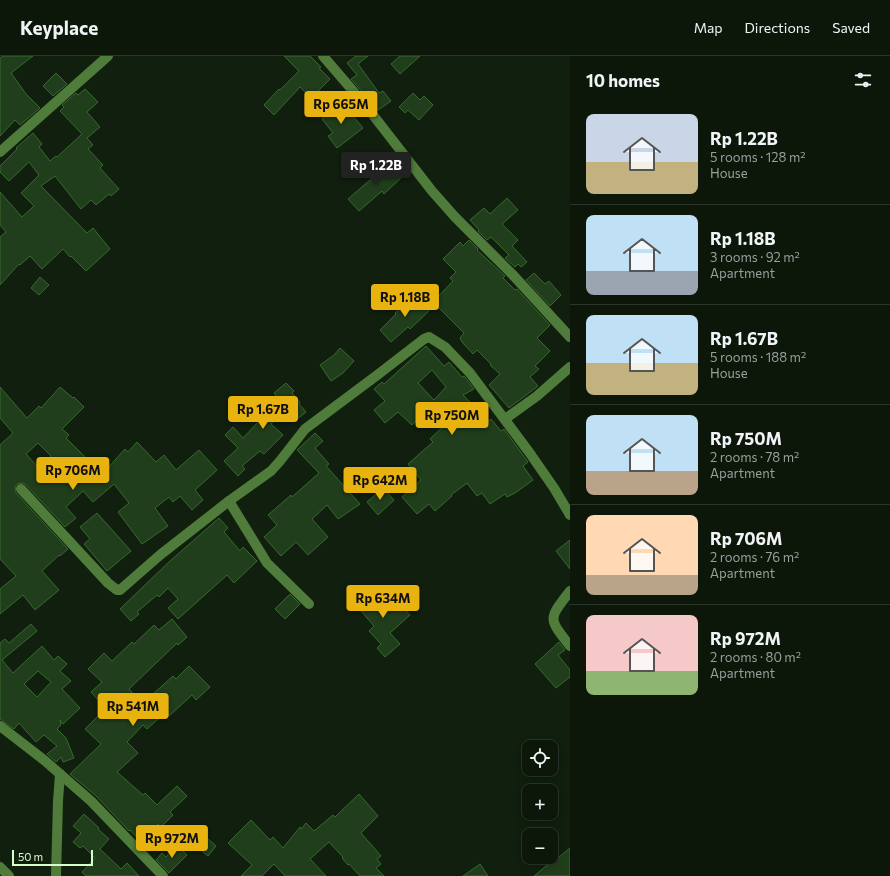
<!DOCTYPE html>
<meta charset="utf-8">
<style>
body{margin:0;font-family:Commissioner,sans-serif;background:#1a2418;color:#f1f3f6;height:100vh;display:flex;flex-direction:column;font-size:15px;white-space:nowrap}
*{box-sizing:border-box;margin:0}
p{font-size:13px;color:#9a9f9c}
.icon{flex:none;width:22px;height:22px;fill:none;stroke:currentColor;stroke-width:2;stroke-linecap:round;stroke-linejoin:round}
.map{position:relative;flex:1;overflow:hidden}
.details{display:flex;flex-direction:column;background:#0c170a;width:320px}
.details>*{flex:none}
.controls{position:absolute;left:522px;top:684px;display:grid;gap:8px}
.controls a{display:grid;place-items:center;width:36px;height:36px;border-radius:8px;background:#0c170a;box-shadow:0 2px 10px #0003,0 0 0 1px #2c362b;font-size:20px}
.scale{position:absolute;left:12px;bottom:10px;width:81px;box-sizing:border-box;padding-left:4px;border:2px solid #d9fcce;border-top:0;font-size:11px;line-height:14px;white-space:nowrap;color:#d9fcce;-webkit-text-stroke:3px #101f0e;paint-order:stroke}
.price{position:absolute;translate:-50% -34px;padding:0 9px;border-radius:4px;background:#e8b30e;color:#111;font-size:13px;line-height:26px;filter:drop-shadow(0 1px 2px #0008)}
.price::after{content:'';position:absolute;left:50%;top:24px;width:12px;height:9px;margin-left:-6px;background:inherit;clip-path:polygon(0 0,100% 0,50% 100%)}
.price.active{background:#222;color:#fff}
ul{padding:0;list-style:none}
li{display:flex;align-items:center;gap:12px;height:100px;padding:0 16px}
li+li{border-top:1px solid #2c362b}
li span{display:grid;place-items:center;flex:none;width:112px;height:80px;border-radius:8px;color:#555}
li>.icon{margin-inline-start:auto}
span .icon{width:48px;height:48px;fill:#fffc;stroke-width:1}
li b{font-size:17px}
h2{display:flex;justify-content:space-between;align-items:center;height:48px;padding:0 16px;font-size:17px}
header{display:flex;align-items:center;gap:24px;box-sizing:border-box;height:56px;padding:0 20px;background:#0c170a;border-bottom:1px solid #2c362b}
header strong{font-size:19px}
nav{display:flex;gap:22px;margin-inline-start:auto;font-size:14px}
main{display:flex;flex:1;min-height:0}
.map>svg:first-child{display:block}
.building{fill:#203e1b;stroke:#37692e;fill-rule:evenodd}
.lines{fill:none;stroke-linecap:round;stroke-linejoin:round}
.minor{stroke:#4f7b3b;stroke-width:10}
</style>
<header>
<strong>Keyplace</strong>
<nav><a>Map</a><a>Directions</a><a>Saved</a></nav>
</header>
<main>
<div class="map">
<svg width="570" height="820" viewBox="0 0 570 820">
<rect width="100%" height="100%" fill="#101f0e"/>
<g class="building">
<polygon points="3,0 33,0 11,17 26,38 40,52 20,69 15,64 0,80 0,2"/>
<polygon points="284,0 310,0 321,11 319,12 330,23 311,42 300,31 274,59 264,49 279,33 280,34 299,15"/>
<polygon points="356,0 368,0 358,8 379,37 383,35 391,45 378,54 351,23 357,19 347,7"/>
<polygon points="400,0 420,0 400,18 391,8"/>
<polygon points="56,17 67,28 53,40 43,30"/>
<polygon points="85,33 98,46 87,56 100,71 87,82 93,89 88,93 103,109 100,112 119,133 111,140 109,138 96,149 91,144 81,153 55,120 41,130 87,177 93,172 110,193 86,215 71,200 70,201 63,193 42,213 30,200 20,209 19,208 0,229 0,181 6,176 0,169 0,136 22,161 34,150 21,137 39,119 29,106 9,125 0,116 0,110 17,93 16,92 33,77 42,88 39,91 50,105 56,100 57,101 82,78 60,55 64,51 62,49 76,37 78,39"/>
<polygon points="413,37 420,44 424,40 433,49 419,64 408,54 405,57 399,51"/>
<polygon points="341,46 363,72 337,92 328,80 333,77 322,63"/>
<polygon points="391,106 403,120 384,138 382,135 359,155 348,143"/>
<polygon points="507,142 518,154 502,168 518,184 512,190 527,206 521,211 518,208 515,211 505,202 509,199 491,181 487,184 478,175 479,174 470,164 484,152 490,158"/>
<polygon points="469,184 478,193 477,194 505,220 503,222 515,234 517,233 550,269 537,282 550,295 535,310 539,313 530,321 538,330 509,352 489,329 500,318 490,309 491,308 477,294 473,298 462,286 460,282 464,277 433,246 453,225 450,222 456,216 443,203 460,186 463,190"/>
<polygon points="534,217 545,228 549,225 561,239 550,250 526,224"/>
<polygon points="40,221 49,229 39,239 31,232"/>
<polygon points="415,239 429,255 410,273 408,271 391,286 380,274 396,258 395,257"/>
<path d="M 426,290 L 444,310 L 449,306 L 462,321 L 464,320 L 465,321 L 474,333 L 463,339 L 488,365 L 491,363 L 501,375 L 504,373 L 528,406 L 523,410 L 533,424 L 515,437 L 507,441 L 505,438 L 490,448 L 482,437 L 477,440 L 467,427 L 451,439 L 452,440 L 435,455 L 429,448 L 417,458 L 402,441 L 421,424 L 408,408 L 433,386 L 430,383 L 450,364 L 432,347 L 412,369 L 398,356 L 385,367 L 374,354 L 385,345 L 374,333 L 382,326 L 384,328 ZM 432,314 L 446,331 L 434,344 L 418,327 Z"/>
<polygon points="340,292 354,305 343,317 331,325 320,309 334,299"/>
<polygon points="286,327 294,335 292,337 300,346 299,348 306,356 295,365 286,354 271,368 283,379 264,398 260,395 242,410 245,413 238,420 224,405 238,392 225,379 233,371 243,382 262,362 260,360 278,343 274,337"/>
<path d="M 0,331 L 27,362 L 39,350 L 41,352 L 60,331 L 73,342 L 74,341 L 84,351 L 62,373 L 69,379 L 66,382 L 94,410 L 99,404 L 107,413 L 125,393 L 128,396 L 137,386 L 156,406 L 164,399 L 176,414 L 199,394 L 217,414 L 195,434 L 203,444 L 192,454 L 180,440 L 173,446 L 169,441 L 155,452 L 168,470 L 142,488 L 118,456 L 129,447 L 114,428 L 93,446 L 83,435 L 66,451 L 76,462 L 65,471 L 26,429 L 23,427 L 17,428 L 15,431 L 16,437 L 68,493 L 60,500 L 59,499 L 42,515 L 59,534 L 35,554 L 23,539 L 0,558 L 0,533 L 16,520 L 0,503 L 0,389 L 13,377 L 0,362 ZM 38,387 L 51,400 L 39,412 L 26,398 Z"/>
<polygon points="315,377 323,385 315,392 329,408 326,410 360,448 338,463 327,449 312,463 328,481 308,499 296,486 281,500 264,481 277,469 268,459 291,439 292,441 319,417 297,394"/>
<polygon points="383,432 394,444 378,459 367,446"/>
<polygon points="97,457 131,495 107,515 84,488 90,483 80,471"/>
<polygon points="219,462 228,472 224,476 240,495 243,491 257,505 234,527 227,519 178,563 168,552 178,543 168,532 159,541 157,539 137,556 139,558 131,565 120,553 170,505"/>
<polygon points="570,484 570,513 556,495"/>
<polygon points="373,532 386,547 393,540 410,559 390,577 400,588 385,601 377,592 381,588 369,575 374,570 356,549 366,540 365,539"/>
<polygon points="290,538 300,548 285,563 275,553"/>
<polygon points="172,563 187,581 178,589 177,587 129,633 142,648 173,620 176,623 189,610 210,631 196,644 192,639 169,660 166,656 147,673 143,669 127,686 138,697 117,716 143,739 145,737 157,749 177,730 187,740 170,756 173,759 161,771 158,768 140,785 130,774 129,775 96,740 70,718 101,688 85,673 104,654 98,647 100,646 91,636 102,626 88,613 104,597 112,605 132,586 134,588 154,569 159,574"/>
<path d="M 31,568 L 37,575 L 2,604 L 13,617 L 42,590 L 54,604 L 58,600 L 67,608 L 60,615 L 71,625 L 62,633 L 80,652 L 63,668 L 60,664 L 61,669 L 57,673 L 66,682 L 74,702 L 63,706 L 61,701 L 56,706 L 47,698 L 57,690 L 44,679 L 36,686 L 19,667 L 14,673 L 0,663 L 0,587 L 5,583 L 9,587 ZM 38,615 L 51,626 L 37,641 L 24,628 Z"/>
<polygon points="559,586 565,594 558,599 570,614 570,621 556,632 535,608"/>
<polygon points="359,738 378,760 361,777 381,800 377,803 381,808 376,812 384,820 360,820 349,808 348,809 342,802 343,801 329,786 310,803 326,820 285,820 274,808 262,820 241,820 252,809 228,787 251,764 270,784 273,781 283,792 300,771 301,773 306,767 314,775 333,759 335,761"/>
<polygon points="84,758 99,772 98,773 109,783 100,793 121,813 127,807 139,820 86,820 82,816 95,802 83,790 80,792 73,786 81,777 73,770"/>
<polygon points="207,782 216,790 208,800 198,792"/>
<polygon points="176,789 187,799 169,817 156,804 162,797 166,801"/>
<polygon points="570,792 570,820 534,820 557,801 558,802"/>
<polygon points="480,808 488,820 463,820"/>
</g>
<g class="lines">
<g class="minor">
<polyline points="323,0 366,50 432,135 455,161 512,218 570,281"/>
<polyline points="0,96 108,0"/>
<polyline points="505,363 537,340 570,311"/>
<polyline points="21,433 108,527 117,534 120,534 160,499 229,445 271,415 280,405 305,373 376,320 424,283 429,281 445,291 470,317 529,396 554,432 570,459"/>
<polyline points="229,445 267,507 309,548"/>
<path d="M 570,535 C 549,563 547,561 570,590"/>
<polyline points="0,670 44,704 91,745 163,820"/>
<polyline points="0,811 9,820"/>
<polyline points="56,820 58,745 60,718"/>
</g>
</g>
</svg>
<div class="controls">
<a><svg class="icon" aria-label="locate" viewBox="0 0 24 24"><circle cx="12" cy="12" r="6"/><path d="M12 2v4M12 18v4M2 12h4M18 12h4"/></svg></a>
<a>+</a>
<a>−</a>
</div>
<div class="scale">50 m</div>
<b class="price" style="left:341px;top:69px">Rp 665M</b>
<b class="price active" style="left:376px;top:130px">Rp 1.22B</b>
<b class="price" style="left:405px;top:262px">Rp 1.18B</b>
<b class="price" style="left:263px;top:374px">Rp 1.67B</b>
<b class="price" style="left:452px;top:380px">Rp 750M</b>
<b class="price" style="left:73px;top:435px">Rp 706M</b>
<b class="price" style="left:380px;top:445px">Rp 642M</b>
<b class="price" style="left:383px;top:563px">Rp 634M</b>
<b class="price" style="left:133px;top:671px">Rp 541M</b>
<b class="price" style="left:172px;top:803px">Rp 972M</b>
</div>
<section class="details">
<h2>10 homes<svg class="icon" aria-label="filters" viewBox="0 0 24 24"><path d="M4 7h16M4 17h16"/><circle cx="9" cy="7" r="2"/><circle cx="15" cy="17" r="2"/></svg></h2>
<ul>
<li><span style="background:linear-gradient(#c9d6e8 60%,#c2b280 0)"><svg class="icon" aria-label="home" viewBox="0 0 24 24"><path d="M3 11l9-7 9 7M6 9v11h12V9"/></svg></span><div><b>Rp 1.22B</b><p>5 rooms · 128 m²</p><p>House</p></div></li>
<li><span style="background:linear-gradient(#bfe0f5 70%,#9aa5b1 0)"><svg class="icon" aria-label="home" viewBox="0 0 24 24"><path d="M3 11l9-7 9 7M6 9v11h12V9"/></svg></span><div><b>Rp 1.18B</b><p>3 rooms · 92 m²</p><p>Apartment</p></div></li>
<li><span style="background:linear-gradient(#bfe0f5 60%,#c2b280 0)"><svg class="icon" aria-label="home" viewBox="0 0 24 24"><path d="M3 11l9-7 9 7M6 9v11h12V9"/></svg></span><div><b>Rp 1.67B</b><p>5 rooms · 188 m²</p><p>House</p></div></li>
<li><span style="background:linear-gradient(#bfe0f5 70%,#b9a48a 0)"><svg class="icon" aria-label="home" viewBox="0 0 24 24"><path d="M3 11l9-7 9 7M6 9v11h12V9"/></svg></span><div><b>Rp 750M</b><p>2 rooms · 78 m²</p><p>Apartment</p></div></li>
<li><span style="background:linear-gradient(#ffd9b3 75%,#b9a48a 0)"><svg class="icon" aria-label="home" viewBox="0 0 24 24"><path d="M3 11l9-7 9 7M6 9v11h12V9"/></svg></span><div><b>Rp 706M</b><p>2 rooms · 76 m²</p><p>Apartment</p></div></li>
<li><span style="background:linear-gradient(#f6c9c9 70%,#8fb573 0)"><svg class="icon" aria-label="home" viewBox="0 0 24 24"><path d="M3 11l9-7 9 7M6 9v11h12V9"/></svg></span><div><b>Rp 972M</b><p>2 rooms · 80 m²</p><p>Apartment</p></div></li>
</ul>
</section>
</main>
